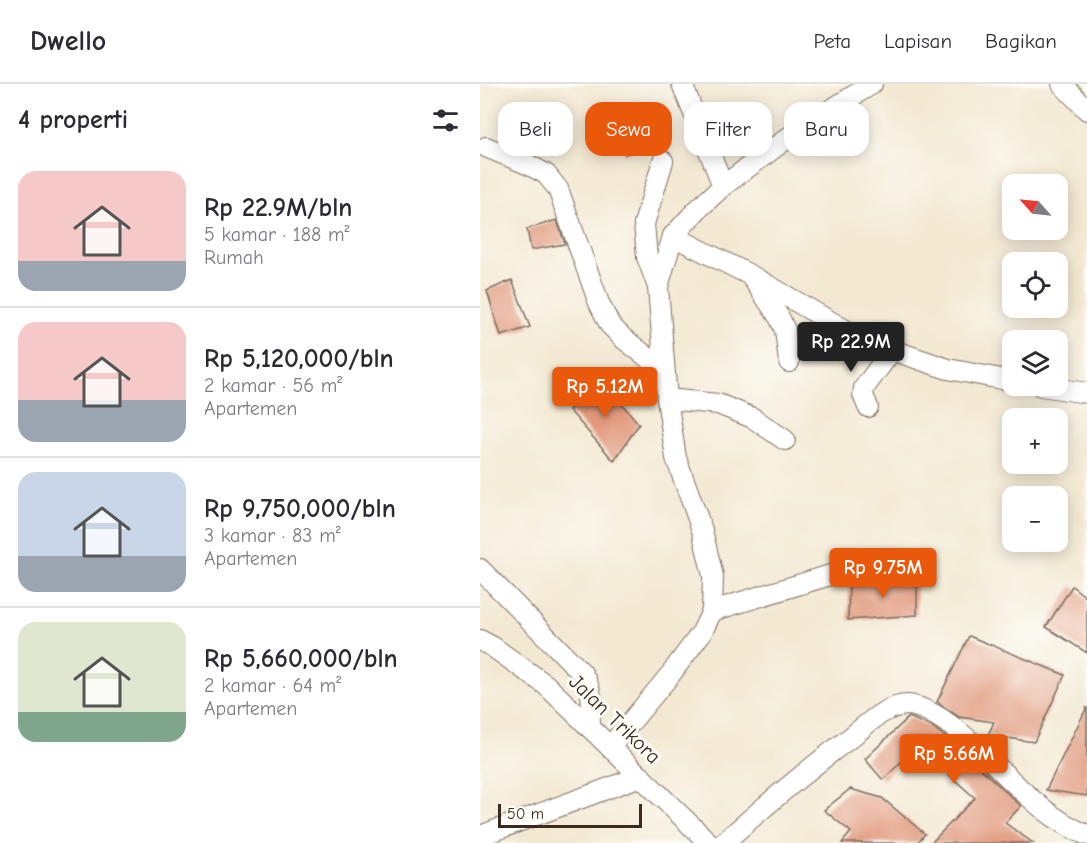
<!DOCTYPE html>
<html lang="id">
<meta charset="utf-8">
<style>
body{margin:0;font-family:"Comic Neue",sans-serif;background:#f7f7f7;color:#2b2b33;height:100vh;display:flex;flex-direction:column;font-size:22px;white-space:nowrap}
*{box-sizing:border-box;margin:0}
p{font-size:20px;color:#7c7c81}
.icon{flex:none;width:33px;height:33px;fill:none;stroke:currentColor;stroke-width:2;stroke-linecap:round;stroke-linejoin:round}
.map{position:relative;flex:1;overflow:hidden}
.details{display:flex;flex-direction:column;background:#fff;width:480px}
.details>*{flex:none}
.hud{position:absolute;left:18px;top:18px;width:498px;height:54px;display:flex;gap:12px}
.needle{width:39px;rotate:297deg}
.tools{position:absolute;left:522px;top:90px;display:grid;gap:12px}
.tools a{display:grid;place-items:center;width:66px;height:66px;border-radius:12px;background:#fff;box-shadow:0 3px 15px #0003;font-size:30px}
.scale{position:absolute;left:18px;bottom:15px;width:144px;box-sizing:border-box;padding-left:6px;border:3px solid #3b2a1e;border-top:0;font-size:16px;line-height:21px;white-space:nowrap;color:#3b2a1e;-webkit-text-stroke:4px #fdfcf7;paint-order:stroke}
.price{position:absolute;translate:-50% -51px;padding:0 14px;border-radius:6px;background:#ea580c;color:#fff;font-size:20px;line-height:39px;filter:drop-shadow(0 2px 3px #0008)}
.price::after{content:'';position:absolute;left:50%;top:36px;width:18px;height:14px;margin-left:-9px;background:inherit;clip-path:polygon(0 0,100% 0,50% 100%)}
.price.on{background:#222;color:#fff}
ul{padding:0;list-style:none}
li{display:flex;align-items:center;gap:18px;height:150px;padding:0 18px}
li+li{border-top:2px solid #e1e1e2}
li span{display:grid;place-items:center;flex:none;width:168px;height:120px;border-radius:18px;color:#555}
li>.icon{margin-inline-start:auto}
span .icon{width:72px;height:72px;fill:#fffc;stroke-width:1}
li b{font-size:26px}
h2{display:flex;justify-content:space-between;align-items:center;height:72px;padding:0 18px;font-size:26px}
.tag{padding:0 21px;border-radius:18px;background:#fff;box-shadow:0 3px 15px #0003;font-size:21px;line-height:54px}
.tag.on{background:#ea580c;color:#fff}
header{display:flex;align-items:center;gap:36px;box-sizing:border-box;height:84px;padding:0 30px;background:#fff;border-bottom:2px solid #e1e1e2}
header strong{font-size:28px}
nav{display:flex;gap:33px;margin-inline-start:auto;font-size:21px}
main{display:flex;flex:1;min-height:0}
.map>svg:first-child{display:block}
.building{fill:#e1987b}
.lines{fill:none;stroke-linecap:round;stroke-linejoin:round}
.minor-casing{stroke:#7b6c5d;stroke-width:22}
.minor{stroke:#fff;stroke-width:20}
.labels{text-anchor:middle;stroke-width:6;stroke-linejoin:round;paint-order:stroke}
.street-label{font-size:21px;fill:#3b2a1e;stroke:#fdfcf7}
</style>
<header>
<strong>Dwello</strong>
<nav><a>Peta</a><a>Lapisan</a><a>Bagikan</a></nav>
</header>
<main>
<section class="details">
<h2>4 properti<svg class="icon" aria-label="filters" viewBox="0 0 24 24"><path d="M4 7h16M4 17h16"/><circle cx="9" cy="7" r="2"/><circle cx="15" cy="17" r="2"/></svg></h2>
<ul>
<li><span style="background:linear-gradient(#f6c9c9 75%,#9aa5b1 0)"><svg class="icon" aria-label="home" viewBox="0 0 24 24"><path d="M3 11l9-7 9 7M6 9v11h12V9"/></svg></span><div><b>Rp 22.9M/bln</b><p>5 kamar · 188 m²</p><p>Rumah</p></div></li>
<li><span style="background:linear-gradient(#f6c9c9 65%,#9aa5b1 0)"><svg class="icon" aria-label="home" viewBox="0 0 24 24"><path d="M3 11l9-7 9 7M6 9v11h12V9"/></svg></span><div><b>Rp 5,120,000/bln</b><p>2 kamar · 56 m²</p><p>Apartemen</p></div></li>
<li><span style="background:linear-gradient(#c9d6e8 70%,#9aa5b1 0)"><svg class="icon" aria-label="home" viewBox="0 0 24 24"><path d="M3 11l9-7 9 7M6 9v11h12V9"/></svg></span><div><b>Rp 9,750,000/bln</b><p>3 kamar · 83 m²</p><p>Apartemen</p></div></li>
<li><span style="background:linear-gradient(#dfe7d0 75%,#7fa58c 0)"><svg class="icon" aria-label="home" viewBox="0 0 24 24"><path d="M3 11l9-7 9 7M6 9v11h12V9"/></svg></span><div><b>Rp 5,660,000/bln</b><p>2 kamar · 64 m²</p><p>Apartemen</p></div></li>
</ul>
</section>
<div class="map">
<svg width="607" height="759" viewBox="0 0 607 759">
<rect width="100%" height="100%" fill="#fdfcf7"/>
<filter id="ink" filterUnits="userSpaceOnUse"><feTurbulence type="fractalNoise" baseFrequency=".0167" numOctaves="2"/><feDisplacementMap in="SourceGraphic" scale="12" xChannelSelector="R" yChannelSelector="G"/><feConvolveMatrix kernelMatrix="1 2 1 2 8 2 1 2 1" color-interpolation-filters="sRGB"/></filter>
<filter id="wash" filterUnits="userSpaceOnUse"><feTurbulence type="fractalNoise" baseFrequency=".008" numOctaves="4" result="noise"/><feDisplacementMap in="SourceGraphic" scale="24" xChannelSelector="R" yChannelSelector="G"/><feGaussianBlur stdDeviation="1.35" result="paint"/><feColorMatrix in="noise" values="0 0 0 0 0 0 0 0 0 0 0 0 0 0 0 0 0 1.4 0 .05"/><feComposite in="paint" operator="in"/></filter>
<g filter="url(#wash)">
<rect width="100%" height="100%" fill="#f3e8d1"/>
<g id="blocks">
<g class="building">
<polygon points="178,26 187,54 145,70 135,46"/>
<polygon points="77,136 85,160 51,166 47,145"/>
<polygon points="32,196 50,243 21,252 7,207"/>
<polygon points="118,292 159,340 134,377 89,326"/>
<polygon points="437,494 437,531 368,536 369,499"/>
<polygon points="592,502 607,514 607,569 566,543"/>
<polygon points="489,552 585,591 554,658 508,651 514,638 479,633 457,618"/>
<polygon points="607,623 607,712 566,706"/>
<polygon points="429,633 452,643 471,657 541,722 525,739 553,759 451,759 495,714 437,662 403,696 385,675"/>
<polygon points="370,705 402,714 445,750 437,759 362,759 371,748 344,726"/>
</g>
</g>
</g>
<g filter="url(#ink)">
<use href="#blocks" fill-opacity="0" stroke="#7b6c5d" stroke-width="1.5"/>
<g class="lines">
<defs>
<g id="minor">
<polyline points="202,0 243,102"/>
<polyline points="582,0 607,26"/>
<polyline points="6,63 47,80 66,90 78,105 119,219 130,241 144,255 184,286"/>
<polyline points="193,152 270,191 374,251 412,266 468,285 532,297"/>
<polyline points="273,195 299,233 305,246 309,278"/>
<polyline points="178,203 167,173 164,140 183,77"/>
<polyline points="561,302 607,309"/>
<polyline points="187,315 238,320 273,334 305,356"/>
<polyline points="388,323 383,311 384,304 412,266"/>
<path d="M 0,485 L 102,589 C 115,611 112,619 109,643"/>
<polyline points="232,527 370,485"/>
<polyline points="0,556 13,563 66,601 229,759"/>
<polyline points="130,663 190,591 222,548 232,527 233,492 222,446 196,374 187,315 178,203 193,152 217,126 243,102 317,47 392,0"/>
<polyline points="0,752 161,692"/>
<path d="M 243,759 C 283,724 323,689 366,657 C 378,648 389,637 402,629 C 409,625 419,621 428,621 C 452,623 487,653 504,670 C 536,700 565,734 607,751"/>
</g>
</defs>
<use href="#minor" class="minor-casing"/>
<use href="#minor" class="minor"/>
</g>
</g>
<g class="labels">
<g class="street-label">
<text transform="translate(135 635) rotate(44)" y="7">Jalan Trikora</text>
</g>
</g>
</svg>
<div class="tools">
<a><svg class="needle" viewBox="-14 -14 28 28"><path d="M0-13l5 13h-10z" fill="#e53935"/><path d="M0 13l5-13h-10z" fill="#7c7c81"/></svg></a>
<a><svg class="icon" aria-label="locate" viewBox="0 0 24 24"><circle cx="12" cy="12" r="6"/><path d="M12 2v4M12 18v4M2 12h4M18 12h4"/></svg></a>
<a><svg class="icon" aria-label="layers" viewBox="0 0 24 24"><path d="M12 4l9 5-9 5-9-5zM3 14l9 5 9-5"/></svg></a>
<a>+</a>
<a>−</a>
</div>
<div class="scale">50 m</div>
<b class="price on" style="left:371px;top:289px">Rp 22.9M</b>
<b class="price" style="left:125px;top:334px">Rp 5.12M</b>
<b class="price" style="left:403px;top:515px">Rp 9.75M</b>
<b class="price" style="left:474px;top:701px">Rp 5.66M</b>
<div class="hud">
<a class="tag">Beli</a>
<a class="tag on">Sewa</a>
<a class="tag">Filter</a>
<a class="tag">Baru</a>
</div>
</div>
</main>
